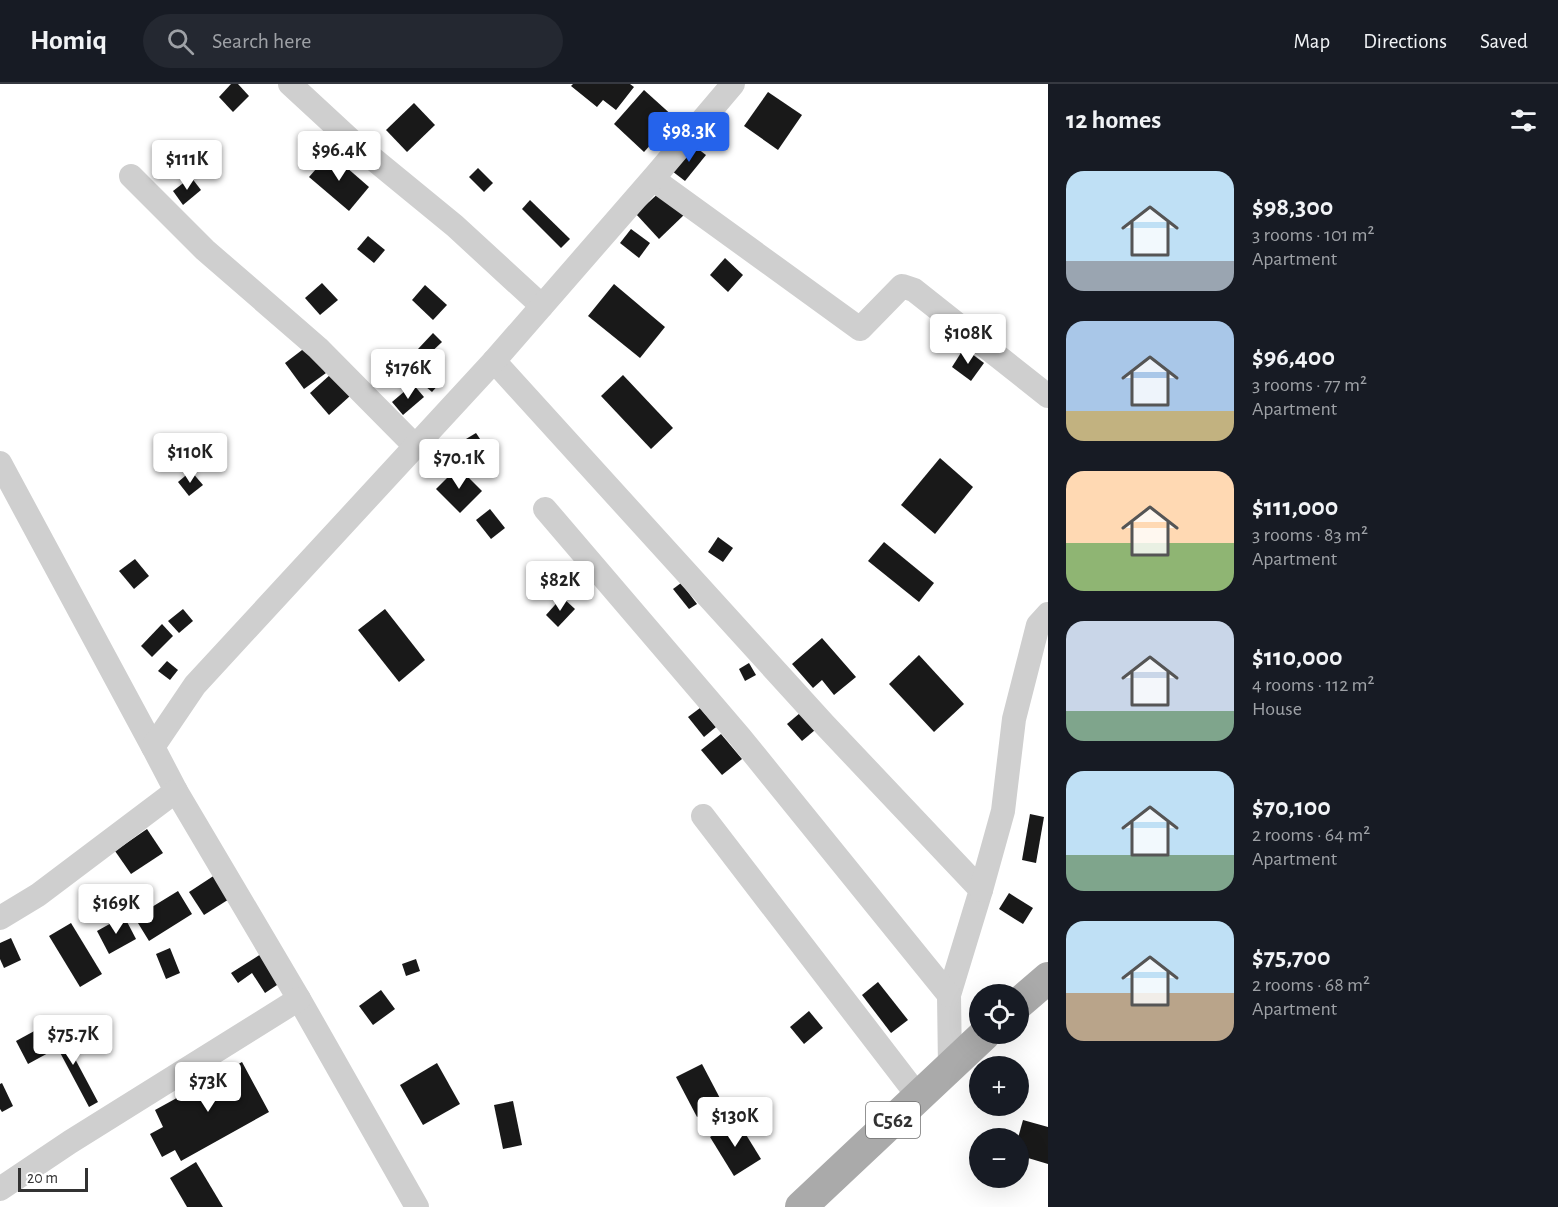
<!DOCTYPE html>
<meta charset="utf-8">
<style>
body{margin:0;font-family:"Alegreya Sans",sans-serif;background:#242831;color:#f1f3f6;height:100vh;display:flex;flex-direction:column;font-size:22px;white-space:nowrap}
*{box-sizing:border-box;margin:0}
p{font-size:20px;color:#9ea1a6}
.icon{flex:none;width:33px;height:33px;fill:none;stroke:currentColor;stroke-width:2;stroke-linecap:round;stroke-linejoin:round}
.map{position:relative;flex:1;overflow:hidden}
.sheet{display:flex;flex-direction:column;background:#171b24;width:510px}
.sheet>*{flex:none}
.tools{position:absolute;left:969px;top:900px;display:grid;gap:12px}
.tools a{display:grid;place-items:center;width:60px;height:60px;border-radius:50%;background:#171b24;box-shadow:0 6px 24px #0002;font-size:30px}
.scale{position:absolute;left:18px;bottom:15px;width:70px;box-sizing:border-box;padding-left:6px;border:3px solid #323232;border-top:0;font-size:16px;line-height:21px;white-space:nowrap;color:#323232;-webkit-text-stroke:4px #fff;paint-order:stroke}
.price{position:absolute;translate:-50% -51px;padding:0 14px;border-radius:6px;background:#fff;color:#222;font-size:20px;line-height:39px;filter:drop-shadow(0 2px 3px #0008)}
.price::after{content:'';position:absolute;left:50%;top:36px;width:18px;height:14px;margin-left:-9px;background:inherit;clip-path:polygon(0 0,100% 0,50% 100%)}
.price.current{background:#2563eb;color:#fff}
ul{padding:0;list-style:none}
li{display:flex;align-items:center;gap:18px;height:150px;padding:0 18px}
li span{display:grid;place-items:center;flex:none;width:168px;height:120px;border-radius:18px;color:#555}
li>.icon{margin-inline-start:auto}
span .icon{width:72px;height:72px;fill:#fffc;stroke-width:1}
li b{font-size:26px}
h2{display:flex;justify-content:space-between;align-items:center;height:72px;padding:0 18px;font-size:26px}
header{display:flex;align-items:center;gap:36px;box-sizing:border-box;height:84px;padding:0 30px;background:#171b24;border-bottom:2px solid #363941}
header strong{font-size:28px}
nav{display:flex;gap:33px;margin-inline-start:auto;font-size:21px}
.search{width:420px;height:54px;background:#242831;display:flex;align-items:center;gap:15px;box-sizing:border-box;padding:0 21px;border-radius:33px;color:#9ea1a6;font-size:22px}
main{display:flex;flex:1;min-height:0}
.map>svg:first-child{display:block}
.building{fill:#191919}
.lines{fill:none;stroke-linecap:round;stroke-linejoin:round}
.minor{stroke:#cfcfcf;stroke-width:24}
.major{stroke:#aaa;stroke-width:32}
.labels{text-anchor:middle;stroke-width:6;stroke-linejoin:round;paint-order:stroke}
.shield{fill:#fff;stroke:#707070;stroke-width:1.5}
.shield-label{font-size:21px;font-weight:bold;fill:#323232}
</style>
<header>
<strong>Homiq</strong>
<div class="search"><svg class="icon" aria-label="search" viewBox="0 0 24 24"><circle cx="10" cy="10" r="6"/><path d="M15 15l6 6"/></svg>Search here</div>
<nav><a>Map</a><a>Directions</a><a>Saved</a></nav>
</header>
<main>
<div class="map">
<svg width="1048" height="1123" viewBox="0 0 1048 1123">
<rect width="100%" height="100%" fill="#fff"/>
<g class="building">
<polygon points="231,0 238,0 249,12 233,28 219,13"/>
<polygon points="573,0 630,0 634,3 616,26 603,16 597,23 571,2"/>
<polygon points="644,6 675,34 644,68 614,40"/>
<polygon points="768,8 802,31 778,66 744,42"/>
<polygon points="414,19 435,41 407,68 386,46"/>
<polygon points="693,61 706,71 685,97 672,87"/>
<polygon points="330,69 369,103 349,127 309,93"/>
<polygon points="478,84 493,99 484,108 469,93"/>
<polygon points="191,93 201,106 183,121 173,107"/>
<polygon points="663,105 686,129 659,155 636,130"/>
<polygon points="530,116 570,155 561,164 522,125"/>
<polygon points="631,145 650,159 639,174 620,159"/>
<polygon points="368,152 385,166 374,179 357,165"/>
<polygon points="725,174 743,191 728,208 710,191"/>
<polygon points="322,199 338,216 320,231 305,214"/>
<polygon points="614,200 665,243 640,274 588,232"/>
<polygon points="425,201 447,221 433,236 412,216"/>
<polygon points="433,249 442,258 426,273 418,265"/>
<polygon points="306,263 326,289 304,305 285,279"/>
<polygon points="964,264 984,279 971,297 952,283"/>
<polygon points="426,287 440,299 432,308 418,296"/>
<polygon points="331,290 350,312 329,331 310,309"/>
<polygon points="623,291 673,344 651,365 601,312"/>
<polygon points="413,300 424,313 403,331 392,318"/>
<polygon points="476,349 497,380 481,390 461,358"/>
<polygon points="940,374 973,403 935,450 901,421"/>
<polygon points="458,383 482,407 460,429 436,405"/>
<polygon points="191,387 203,401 189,412 178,398"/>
<polygon points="490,425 505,444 491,455 476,436"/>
<polygon points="718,453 733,464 723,478 708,468"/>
<polygon points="884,458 934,499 919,518 868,477"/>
<polygon points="135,475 149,492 134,505 119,487"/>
<polygon points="681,499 697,520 689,525 673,505"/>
<polygon points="562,513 575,525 558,543 546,531"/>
<polygon points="183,525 193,537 179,549 168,537"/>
<polygon points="385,525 425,576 399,598 358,546"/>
<polygon points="162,540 173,552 152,573 141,562"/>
<polygon points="822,554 856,593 834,611 822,596 813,604 792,580"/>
<polygon points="919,571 964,620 934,648 889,600"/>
<polygon points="167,577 178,586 170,596 158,587"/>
<polygon points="749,579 756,591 745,597 739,585"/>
<polygon points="700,624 716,643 704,653 688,633"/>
<polygon points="800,629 815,646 802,657 787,640"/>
<polygon points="721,650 742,675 722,691 701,666"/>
<polygon points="1030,730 1044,733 1036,779 1022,776"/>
<polygon points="147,745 163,769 131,790 115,767"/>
<polygon points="218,789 234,812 204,831 189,808"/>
<polygon points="134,805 147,826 178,807 192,830 149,857 122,813"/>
<polygon points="1009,809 1033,824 1023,840 999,825"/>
<polygon points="124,832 136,855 109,870 97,847"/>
<polygon points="71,839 102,890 80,903 49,852"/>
<polygon points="11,854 21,876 4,884 0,875 0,859"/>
<polygon points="170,864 180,889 166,895 156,870"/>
<polygon points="261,870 280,899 265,909 252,889 238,899 231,889"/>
<polygon points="416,875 420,887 406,892 402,880"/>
<polygon points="878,898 908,936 891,949 862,911"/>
<polygon points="381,906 395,925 373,941 359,922"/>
<polygon points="809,927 823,944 804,960 790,943"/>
<polygon points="57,941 98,1018 89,1023 48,946"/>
<polygon points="38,945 50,968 28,980 16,957"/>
<polygon points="242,978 269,1028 181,1077 175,1066 162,1073 150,1050 163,1043 155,1026"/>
<polygon points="437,979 460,1020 423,1041 400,1001"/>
<polygon points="702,980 723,1020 697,1033 676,993"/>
<polygon points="2,999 13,1022 2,1028 0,1025 0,1000"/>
<polygon points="513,1017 522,1061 503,1065 494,1021"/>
<polygon points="737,1036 761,1075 734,1092 710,1053"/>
<polygon points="1023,1036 1048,1043 1048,1080 1018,1071 1018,1054"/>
<polygon points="196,1078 223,1123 187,1123 170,1094"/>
</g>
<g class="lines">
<g class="minor">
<polyline points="290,0 355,60 455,142 542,222"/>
<polyline points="131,92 205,166 318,264 415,362"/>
<polyline points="653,95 860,245 902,202 914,206 1048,312"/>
<polyline points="494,277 824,640 981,806 949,911 950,983"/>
<polyline points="0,379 153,663"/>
<polyline points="545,425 740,653 949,911"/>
<polyline points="176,707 153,663 195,601 494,277 656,91 733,0"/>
<polyline points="703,732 918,1012"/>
<polyline points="981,806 1003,727 1014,635 1038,541 1048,530"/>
<polyline points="0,834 38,811 176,707 299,915 417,1123"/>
<polyline points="0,1105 70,1058 299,915"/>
</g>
<g class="major">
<polyline points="1018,920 1048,894"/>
<polyline points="801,1123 985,950"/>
</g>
</g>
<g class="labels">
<rect class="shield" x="866" y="1018" width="54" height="36" rx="4.5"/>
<g class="shield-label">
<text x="893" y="1043">C562</text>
</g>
</g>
</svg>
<div class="tools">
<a><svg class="icon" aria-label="locate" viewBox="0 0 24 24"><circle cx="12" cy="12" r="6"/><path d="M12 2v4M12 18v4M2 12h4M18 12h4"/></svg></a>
<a>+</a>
<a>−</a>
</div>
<div class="scale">20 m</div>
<b class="price current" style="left:689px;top:79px">$98.3K</b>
<b class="price" style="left:339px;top:98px">$96.4K</b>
<b class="price" style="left:187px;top:107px">$111K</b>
<b class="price" style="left:968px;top:281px">$108K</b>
<b class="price" style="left:408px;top:316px">$176K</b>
<b class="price" style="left:190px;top:400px">$110K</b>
<b class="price" style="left:459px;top:406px">$70.1K</b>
<b class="price" style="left:560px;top:528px">$82K</b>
<b class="price" style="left:116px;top:851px">$169K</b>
<b class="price" style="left:73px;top:982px">$75.7K</b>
<b class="price" style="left:208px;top:1029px">$73K</b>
<b class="price" style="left:735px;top:1064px">$130K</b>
</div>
<section class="sheet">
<h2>12 homes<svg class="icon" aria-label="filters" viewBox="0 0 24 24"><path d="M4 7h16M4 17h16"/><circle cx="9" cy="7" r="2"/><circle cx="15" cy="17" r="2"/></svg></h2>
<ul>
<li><span style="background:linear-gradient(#bfe0f5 75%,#9aa5b1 0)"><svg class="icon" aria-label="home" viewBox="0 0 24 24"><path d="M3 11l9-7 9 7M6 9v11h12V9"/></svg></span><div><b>$98,300</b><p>3 rooms · 101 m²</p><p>Apartment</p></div></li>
<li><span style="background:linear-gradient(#a9c7e8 75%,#c2b280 0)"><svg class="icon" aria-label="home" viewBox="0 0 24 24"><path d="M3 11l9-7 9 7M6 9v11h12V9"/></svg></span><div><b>$96,400</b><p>3 rooms · 77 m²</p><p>Apartment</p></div></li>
<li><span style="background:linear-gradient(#ffd9b3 60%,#8fb573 0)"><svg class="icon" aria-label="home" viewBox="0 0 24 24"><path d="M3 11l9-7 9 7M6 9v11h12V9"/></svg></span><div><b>$111,000</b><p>3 rooms · 83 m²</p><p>Apartment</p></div></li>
<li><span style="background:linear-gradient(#c9d6e8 75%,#7fa58c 0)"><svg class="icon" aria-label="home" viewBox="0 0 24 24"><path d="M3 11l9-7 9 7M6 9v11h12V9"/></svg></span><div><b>$110,000</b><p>4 rooms · 112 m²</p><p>House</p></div></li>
<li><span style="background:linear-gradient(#bfe0f5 70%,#7fa58c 0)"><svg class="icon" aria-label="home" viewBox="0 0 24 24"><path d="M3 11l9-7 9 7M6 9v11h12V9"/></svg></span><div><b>$70,100</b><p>2 rooms · 64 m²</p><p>Apartment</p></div></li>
<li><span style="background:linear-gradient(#bfe0f5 60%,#b9a48a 0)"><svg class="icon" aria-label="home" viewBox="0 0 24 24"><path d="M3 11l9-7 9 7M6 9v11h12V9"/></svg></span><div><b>$75,700</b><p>2 rooms · 68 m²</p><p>Apartment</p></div></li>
</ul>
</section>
</main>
